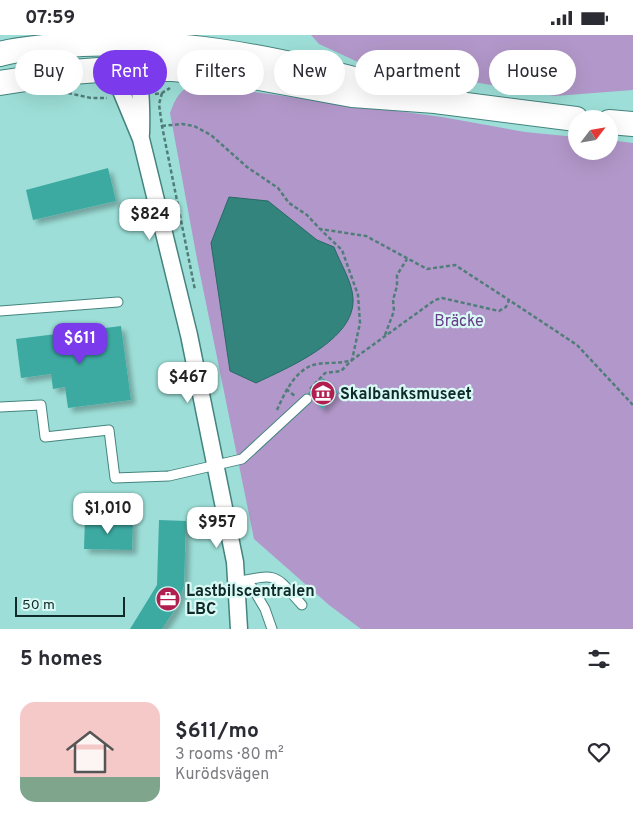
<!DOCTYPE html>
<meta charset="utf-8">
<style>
body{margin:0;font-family:Overpass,sans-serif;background:#f2f2f3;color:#2b2b33;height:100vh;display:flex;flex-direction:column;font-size:19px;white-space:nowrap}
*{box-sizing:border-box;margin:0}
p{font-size:16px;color:#7c7c81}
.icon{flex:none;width:28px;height:28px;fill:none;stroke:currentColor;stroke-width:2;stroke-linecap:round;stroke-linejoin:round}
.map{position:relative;height:594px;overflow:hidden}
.panel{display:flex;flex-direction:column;background:#fff;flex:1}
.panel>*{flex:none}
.hud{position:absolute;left:15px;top:15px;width:604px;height:45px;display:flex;gap:10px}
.needle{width:32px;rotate:59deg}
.tools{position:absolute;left:568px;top:75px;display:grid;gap:10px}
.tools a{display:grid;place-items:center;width:50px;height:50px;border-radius:50%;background:#fff;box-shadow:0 5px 20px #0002;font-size:25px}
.scale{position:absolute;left:15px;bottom:12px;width:110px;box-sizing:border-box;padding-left:5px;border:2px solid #0f2a28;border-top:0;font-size:14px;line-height:18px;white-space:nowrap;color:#0f2a28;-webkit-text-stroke:4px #d9f9f5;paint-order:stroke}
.price{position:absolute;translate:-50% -42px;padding:0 11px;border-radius:10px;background:#fff;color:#222;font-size:16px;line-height:32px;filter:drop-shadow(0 1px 2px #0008)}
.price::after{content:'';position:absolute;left:50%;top:30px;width:15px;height:11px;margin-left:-8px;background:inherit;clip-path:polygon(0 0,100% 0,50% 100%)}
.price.active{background:#7c3aed;color:#fff}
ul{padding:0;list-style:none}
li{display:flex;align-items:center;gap:15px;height:125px;padding:0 20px}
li+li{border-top:1px solid #e1e1e2}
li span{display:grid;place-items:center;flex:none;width:140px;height:100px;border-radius:15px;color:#555}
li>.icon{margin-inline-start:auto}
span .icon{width:60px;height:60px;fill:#fffc;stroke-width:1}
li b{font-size:21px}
h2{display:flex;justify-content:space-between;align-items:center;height:60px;padding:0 20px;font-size:21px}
.tag{padding:0 18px;border-radius:22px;background:#fff;box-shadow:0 5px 20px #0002;font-size:18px;line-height:45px}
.tag.active{background:#7c3aed;color:#fff}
.status{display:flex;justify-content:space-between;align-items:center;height:35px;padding:0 25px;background:#fff;direction:ltr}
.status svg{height:14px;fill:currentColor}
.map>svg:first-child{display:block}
.green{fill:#b298ca}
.water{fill:#32847d;stroke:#286964}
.building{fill:#3daaa2;filter:url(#shadow)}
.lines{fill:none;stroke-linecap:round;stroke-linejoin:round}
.lane-casing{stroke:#44847e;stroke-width:11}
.street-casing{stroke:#44847e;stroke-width:19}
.secondary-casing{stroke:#44847e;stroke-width:26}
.path{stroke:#517d79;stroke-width:2.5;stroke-dasharray:4 2.5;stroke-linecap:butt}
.lane{stroke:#fff;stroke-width:9}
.street{stroke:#fff;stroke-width:16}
.secondary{stroke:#fff;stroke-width:24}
.labels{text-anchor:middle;stroke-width:4.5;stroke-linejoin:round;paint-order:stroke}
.park-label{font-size:16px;fill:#673c89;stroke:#d9f9f5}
.poi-label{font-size:16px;font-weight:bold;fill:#0f2a28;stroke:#d9f9f5;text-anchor:start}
</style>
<div class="status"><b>07:59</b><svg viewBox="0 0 49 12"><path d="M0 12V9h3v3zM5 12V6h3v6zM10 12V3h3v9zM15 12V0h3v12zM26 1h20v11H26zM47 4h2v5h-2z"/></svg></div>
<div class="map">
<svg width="633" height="594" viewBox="0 0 633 594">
<defs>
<filter id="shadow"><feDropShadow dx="4.5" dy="4.5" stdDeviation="2.5" flood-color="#0004"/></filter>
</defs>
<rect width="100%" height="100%" fill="#9ddfd8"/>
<g class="green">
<polygon points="311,0 633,0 633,55 555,61 358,27 319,9"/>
<path d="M 194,49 L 442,82 L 525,97 L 576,102 L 576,116 L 609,116 L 609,105 L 633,108 L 633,594 L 361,594 L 329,570 L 254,504 L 197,224 L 170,78 C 175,64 180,54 194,49 Z"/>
</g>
<path class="water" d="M 229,162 L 268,166 L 317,205 L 334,212 C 340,228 352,246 353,263 C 356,305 287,333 256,348 L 230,336 L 211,208 Z"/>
<g class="building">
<polygon points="108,133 116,166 33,185 26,155"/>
<polygon points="121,291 131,365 68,373 65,352 53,354 51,339 21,343 16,304"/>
<polygon points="323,343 338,357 322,374 308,358"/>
<polygon points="85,484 133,486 132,515 84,514"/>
<polygon points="159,485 186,486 184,551 176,573 162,594 130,594 157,550"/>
</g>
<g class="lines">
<defs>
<g id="lane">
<polyline points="0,276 118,267"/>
<polyline points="0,372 41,370 45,402 109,395 115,443 169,441 242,424 307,364"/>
<path d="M 237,547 C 279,538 274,539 302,570"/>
<polyline points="238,547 252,552 265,574 272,594"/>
</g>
<g id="street">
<polyline points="106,0 112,34 141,104 189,300 235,527 239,594"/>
<path d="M 129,0 C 140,33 142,64 141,99"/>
</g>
<g id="secondary">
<path d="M 0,19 C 17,14 35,13 53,11 C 165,0 273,22 380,51"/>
<polyline points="0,48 72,37 112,34 173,34 254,42 352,60 435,66 576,84"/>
<polyline points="609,87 633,89"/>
</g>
</defs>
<use href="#lane" class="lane-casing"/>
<use href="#street" class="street-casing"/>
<use href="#secondary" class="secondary-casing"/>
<g class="path">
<polyline points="68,58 91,63 107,63"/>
<polyline points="162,58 159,69 162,91 195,255"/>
<polyline points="155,59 162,58 170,53"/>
<polyline points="162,91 182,89 194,91 211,100 247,132 278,153 289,168 307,180 320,194 366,201 427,234 455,230 509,265"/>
<polyline points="385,300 394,276 393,265 397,251 397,240 407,224"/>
<polyline points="286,354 295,361"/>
<polyline points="310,354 325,338 341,336 352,325 360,288 358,260 342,215 321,195"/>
<path d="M 277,375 C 285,357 296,333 317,329 C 330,327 340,329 352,325 L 435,265 L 442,263 L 499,276 L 506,272 L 509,265 L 577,310 L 633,370"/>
</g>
<use href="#lane" class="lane"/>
<use href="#street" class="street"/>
<use href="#secondary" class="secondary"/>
</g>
<defs>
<symbol id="museum-disc" viewBox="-11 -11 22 22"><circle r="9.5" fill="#b01f4f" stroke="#d9f9f5"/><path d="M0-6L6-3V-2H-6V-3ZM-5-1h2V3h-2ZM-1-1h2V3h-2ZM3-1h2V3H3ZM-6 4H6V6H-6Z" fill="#fff"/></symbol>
<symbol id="office-disc" viewBox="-11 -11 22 22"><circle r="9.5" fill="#b01f4f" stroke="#d9f9f5"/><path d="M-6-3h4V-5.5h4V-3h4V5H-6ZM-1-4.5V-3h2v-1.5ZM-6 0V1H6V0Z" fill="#fff"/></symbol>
</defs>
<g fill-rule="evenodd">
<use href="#museum-disc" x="309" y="344" width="28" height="28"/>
<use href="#office-disc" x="154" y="550" width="28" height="28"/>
</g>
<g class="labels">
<g class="park-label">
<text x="459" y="291">Bräcke</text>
</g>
<g class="poi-label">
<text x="340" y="364">Skalbanksmuseet</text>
<text x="186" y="561">Lastbilscentralen<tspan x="186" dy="18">LBC</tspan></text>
</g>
</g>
</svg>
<div class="tools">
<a><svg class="needle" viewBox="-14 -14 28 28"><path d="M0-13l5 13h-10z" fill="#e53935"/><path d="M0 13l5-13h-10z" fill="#7c7c81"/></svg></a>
</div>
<div class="scale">50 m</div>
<b class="price" style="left:150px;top:206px">$824</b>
<b class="price active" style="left:80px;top:330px">$611</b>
<b class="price" style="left:188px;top:369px">$467</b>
<b class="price" style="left:108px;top:500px">$1,010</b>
<b class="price" style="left:217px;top:514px">$957</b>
<div class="hud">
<a class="tag">Buy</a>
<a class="tag active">Rent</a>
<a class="tag">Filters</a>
<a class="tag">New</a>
<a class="tag">Apartment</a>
<a class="tag">House</a>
</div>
</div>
<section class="panel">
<h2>5 homes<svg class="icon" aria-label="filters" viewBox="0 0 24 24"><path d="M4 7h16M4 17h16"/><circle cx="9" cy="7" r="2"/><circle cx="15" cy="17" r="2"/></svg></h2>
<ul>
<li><span style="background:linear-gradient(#f6c9c9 75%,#7fa58c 0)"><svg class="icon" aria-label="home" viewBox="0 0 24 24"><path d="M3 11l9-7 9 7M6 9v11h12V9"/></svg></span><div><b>$611/mo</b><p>3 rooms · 80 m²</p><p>Kurödsvägen</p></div><svg class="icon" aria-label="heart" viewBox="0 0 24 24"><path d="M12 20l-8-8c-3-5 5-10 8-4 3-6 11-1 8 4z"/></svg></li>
</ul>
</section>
